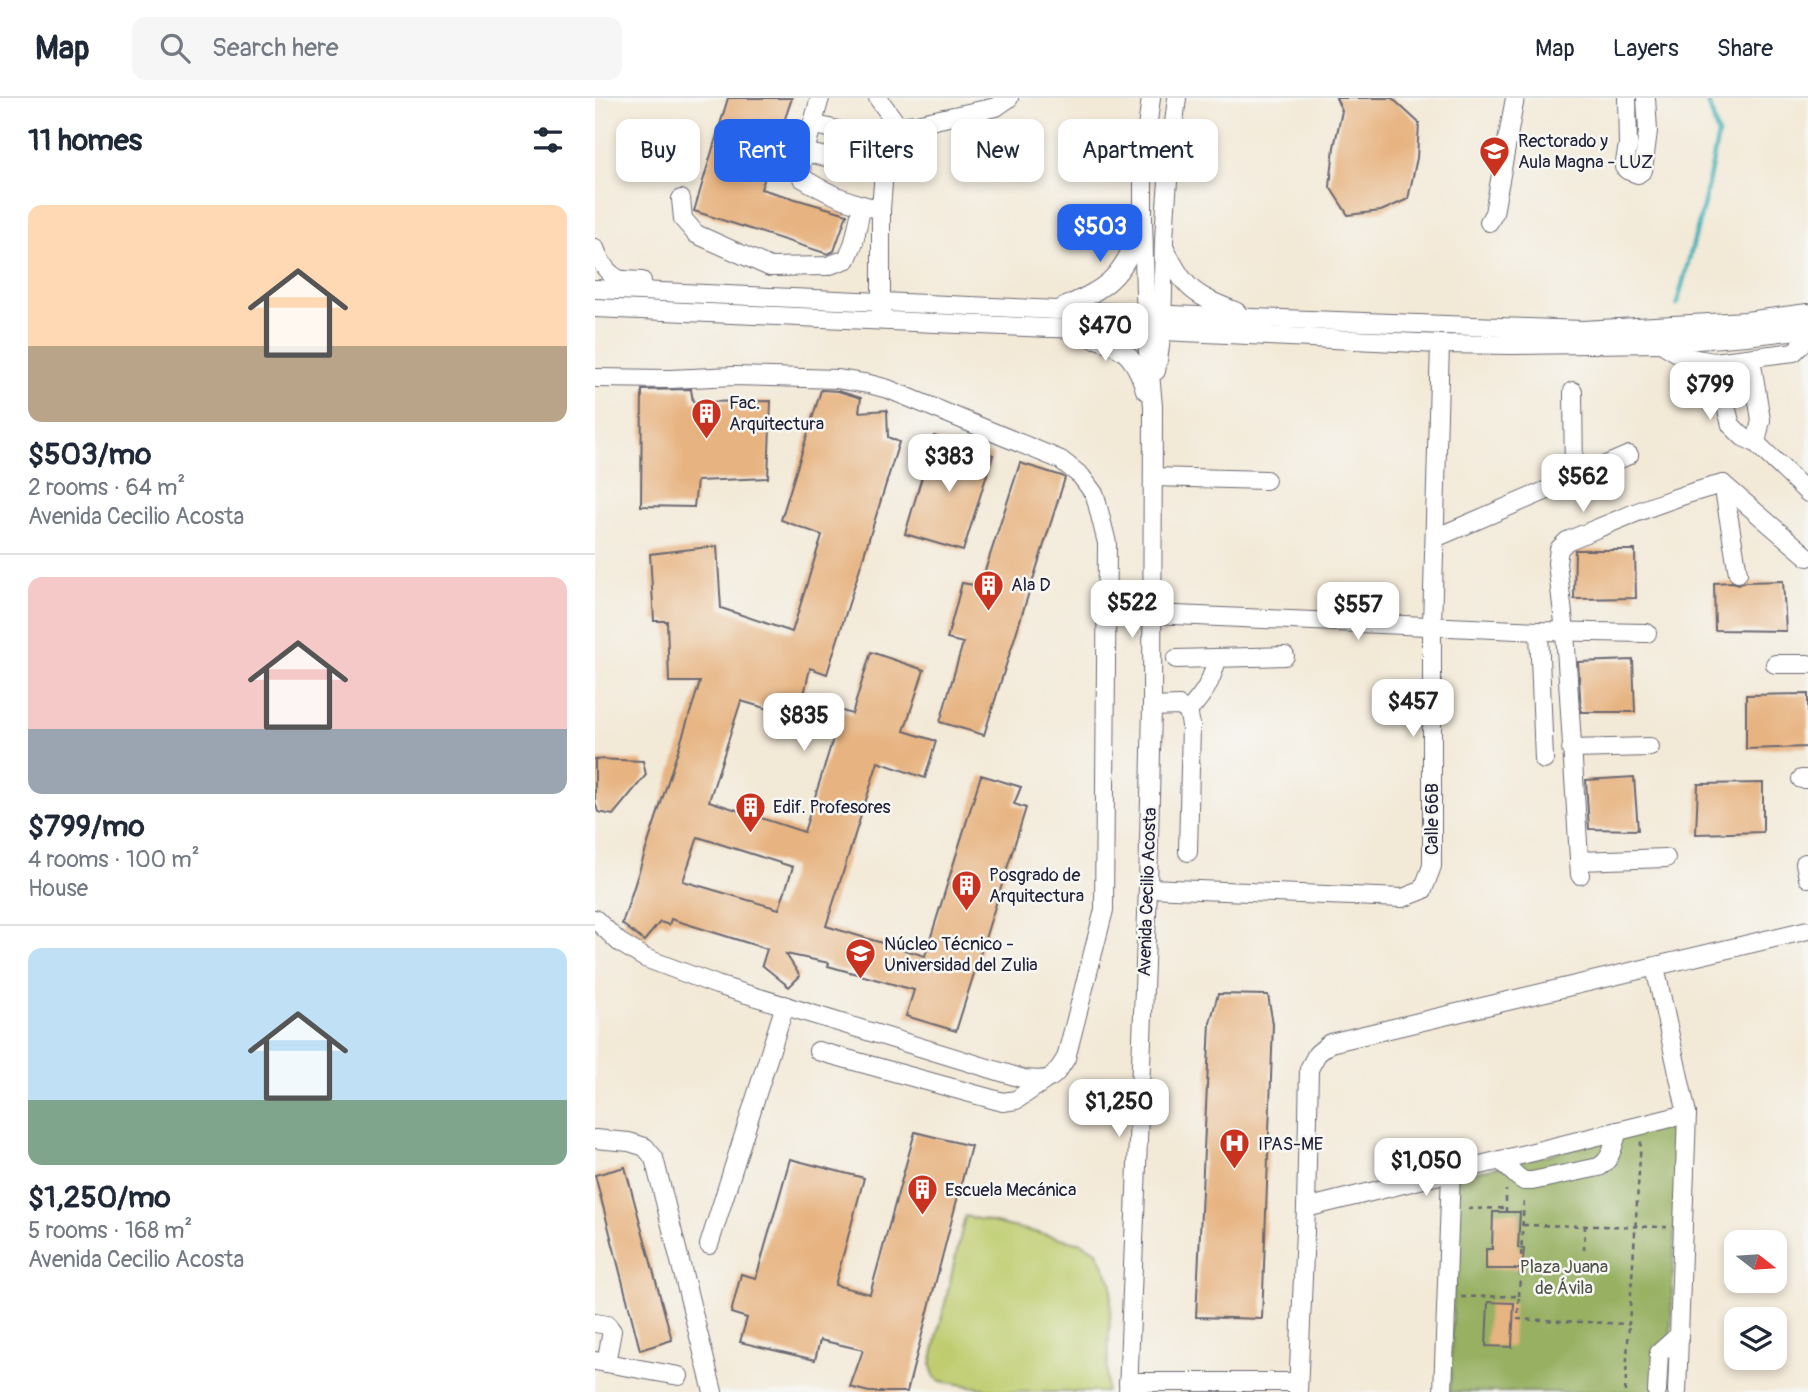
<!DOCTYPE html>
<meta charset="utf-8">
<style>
body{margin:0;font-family:Pangolin,sans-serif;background:#f6f6f7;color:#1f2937;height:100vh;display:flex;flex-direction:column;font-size:26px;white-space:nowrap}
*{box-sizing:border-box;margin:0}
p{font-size:23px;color:#747a83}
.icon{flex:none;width:38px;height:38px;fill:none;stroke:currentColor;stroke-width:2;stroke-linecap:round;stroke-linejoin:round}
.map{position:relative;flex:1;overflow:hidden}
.panel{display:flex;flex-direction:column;background:#fff;width:595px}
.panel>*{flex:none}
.banner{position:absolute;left:21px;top:21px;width:665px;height:63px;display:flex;gap:14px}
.needle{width:46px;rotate:107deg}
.buttons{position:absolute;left:1129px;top:1132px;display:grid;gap:14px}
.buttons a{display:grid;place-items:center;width:63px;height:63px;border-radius:14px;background:#fff;box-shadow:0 4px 10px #0003;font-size:35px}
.price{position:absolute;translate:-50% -60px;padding:0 16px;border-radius:14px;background:#fff;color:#222;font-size:23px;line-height:46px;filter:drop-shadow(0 2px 4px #0008)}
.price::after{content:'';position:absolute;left:50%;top:42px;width:21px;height:16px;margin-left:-10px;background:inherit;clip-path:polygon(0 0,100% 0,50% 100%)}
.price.active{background:#2563eb;color:#fff}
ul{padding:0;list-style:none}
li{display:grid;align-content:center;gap:14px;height:371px;padding:0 28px}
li+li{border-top:2px solid #e0e1e3}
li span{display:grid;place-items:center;height:217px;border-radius:14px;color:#555}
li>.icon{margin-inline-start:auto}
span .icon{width:126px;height:126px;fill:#fffc;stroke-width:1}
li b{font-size:30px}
h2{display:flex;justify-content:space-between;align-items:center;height:84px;padding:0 28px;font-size:30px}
.chip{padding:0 24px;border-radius:14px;background:#fff;box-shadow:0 4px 10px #0003;font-size:24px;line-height:63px}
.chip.active{background:#2563eb;color:#fff}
header{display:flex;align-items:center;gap:42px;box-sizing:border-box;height:98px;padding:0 35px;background:#fff;border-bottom:2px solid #e0e1e3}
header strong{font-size:33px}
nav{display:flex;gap:38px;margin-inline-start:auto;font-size:24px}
.search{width:490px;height:63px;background:#f6f6f7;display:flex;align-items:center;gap:18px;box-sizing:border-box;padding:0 24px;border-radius:14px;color:#747a83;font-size:26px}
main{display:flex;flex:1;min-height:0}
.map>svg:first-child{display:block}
.green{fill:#bfcd6f;stroke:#707855;stroke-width:2}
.forest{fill:#97b062;stroke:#5c694e;stroke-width:2}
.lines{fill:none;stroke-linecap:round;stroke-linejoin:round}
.stream{stroke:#3fb0b8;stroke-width:4.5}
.building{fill:#e7b380;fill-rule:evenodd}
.minor-casing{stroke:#6b6872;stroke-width:20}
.path{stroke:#6b6872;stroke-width:2.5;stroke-dasharray:5 5;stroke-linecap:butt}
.minor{stroke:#fff;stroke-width:18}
.labels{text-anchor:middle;stroke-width:5;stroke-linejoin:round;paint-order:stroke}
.poi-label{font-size:18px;fill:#22223b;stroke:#f6f6f2;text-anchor:start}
.street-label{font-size:18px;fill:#22223b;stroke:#f6f6f2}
.park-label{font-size:18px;fill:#51554b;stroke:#f6f6f2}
</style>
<header>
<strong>Map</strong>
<div class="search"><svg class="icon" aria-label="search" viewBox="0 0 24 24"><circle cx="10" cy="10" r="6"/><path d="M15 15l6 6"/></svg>Search here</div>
<nav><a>Map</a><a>Layers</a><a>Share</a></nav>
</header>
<main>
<section class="panel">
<h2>11 homes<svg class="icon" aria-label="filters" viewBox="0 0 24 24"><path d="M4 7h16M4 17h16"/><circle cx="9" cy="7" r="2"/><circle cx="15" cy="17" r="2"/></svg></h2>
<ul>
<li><span style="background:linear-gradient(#ffd9b3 65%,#b9a48a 0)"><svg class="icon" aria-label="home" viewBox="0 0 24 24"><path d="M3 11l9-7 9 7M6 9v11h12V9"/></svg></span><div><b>$503/mo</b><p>2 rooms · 64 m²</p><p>Avenida Cecilio Acosta</p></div></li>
<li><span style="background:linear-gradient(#f6c9c9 70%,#9aa5b1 0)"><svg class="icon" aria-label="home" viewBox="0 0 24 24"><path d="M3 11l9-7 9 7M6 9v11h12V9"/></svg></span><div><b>$799/mo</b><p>4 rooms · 100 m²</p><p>House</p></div></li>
<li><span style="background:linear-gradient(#bfe0f5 70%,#7fa58c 0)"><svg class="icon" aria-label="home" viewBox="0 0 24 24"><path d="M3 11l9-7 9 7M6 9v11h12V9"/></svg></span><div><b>$1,250/mo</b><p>5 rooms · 168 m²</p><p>Avenida Cecilio Acosta</p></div></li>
</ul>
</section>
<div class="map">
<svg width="1213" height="1294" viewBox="0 0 1213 1294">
<rect width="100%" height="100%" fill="#f6f6f2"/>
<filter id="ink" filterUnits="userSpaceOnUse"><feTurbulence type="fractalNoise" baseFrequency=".0143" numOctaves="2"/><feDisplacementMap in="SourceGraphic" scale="14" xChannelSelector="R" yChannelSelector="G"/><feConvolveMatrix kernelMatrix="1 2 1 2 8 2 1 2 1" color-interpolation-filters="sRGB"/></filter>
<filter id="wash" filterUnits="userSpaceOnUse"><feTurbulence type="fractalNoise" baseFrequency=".00686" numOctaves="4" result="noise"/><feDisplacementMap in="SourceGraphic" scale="28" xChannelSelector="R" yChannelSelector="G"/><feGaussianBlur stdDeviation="1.57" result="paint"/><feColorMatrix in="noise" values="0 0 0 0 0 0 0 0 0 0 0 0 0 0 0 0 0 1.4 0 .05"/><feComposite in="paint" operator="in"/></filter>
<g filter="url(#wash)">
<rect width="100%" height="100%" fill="#f3e9d7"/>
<polygon class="green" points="370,1118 487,1145 502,1153 517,1185 511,1294 409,1294 346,1283 339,1279 336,1266"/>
<polygon class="forest" points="1083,1026 1074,1294 855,1294 862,1078"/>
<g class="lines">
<polyline class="stream" points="1082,206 1109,105 1123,37 1112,0"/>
</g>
<g id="blocks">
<g class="building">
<polygon points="133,0 197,0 166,91 252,116 239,153 233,156 99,113"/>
<polygon points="741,0 797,0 824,25 822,60 813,101 786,113 753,117 735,89 739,49 747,13"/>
<polygon points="96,291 98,304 176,303 173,380 102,383 99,409 46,408 47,292"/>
<path d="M 226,292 L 243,293 L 266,300 L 264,314 L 292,312 L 293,339 L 304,344 L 232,576 L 215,570 L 208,601 L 257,616 L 276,554 L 329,572 L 309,633 L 341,643 L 330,680 L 283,664 L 231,828 L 330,858 L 386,677 L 426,689 L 419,706 L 431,710 L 361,933 L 311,918 L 319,892 L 233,868 L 234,865 L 191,856 L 205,878 L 194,889 L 167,867 L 172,851 L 76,821 L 74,827 L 65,824 L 49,843 L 27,826 L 105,584 L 74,584 L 72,523 L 59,523 L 55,456 L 122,448 L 126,510 L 197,534 L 227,437 L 186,422 ZM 146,603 L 241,631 L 209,734 L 114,703 ZM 103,739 L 198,769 L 184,811 L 88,783 Z"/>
<polygon points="339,338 398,357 368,453 310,436"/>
<polygon points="425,365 467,378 470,380 389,637 345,624 368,545 352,541 367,485 385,488"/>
<polygon points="980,452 1040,452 1041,500 979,501"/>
<polygon points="1188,483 1191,533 1120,532 1119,485 1137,484 1144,486 1150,484"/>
<polygon points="1038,562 1040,614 986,614 983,564"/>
<polygon points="1213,596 1213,649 1151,651 1151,597"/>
<polygon points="0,661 48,663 51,677 18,717 3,714 0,704"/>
<polygon points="1039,679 1043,732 994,731 991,682"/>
<polygon points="1168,685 1168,734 1101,736 1103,686"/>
<polygon points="623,896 673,897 678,926 667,1221 601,1219 615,925"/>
<polygon points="320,1034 376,1048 312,1294 274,1294 255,1289 268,1252 225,1242 220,1262 145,1244 152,1220 136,1215 146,1176 161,1180 195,1061 269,1080 240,1187 275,1196"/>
<polygon points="30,1069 77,1242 45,1252 0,1077"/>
<polygon points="898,1114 925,1114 923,1150 929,1151 927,1171 891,1171 891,1151 897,1151"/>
<polygon points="893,1204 919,1205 917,1249 891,1248"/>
</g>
</g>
</g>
<g filter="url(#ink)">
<use href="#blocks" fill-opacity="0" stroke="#6b6872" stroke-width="2"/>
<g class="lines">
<defs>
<g id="minor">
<path d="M 225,0 L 206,67 L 207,80 C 228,93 255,105 279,110"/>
<polyline points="283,0 303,28"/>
<polyline points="1032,0 1033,47 1029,69 1032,72 1043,76 1048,72 1053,33 1051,0"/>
<polyline points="217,26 297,45"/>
<polyline points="210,54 289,73"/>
<polyline points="86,101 88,121 101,136 175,169 232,168 252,161 259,144 267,107"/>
<polyline points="894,124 899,115 920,0"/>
<path d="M 0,150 C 4,161 12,176 24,181 C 30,183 40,182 47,183"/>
<path d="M 570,150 C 590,193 600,197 642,214"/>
<polyline points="0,191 550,216 987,232 1151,223 1213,215"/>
<polyline points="0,210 455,230 567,233 845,246 916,247 1066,245 1151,238 1213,231"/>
<path d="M 467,210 C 513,189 526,181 545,132"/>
<polyline points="286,216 286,111 289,73 303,28 321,26 401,9 414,0"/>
<path d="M 486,237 C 524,246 539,253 550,292"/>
<polyline points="1066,245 1089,259 1119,264 1199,254 1208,245 1213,236"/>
<polyline points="1156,260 1166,322 1161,345 1213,395"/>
<polyline points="1119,264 1136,327 1148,339 1161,345"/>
<path d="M 561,273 C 570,230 567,187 569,144 C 571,96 576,48 582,0"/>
<path d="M 0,280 L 75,281 L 139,278 L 242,281 L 274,286 L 293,291 L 466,362 L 486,378 L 500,397 L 512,445 L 509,812 L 471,960 C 457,983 455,983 429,981 L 122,887 L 50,860 L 24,844 L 0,821"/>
<polyline points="978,293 979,381"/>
<polyline points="558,379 671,382"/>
<polyline points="1128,386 1213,459"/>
<polyline points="1128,386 1143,475"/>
<polyline points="840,440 1034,357"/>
<polyline points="557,516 944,533 1052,535"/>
<polyline points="944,533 949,662"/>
<polyline points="581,561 690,558"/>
<polyline points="1180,566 1213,566"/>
<polyline points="557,609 584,608 593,613 596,627 593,754"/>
<path d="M 593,613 C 610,595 616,584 622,561"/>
<polyline points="976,651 1055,649"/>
<polyline points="1206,681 1213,681"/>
<polyline points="984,763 1071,760"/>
<polyline points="1210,765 1213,780"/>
<path d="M 985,777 L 970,533 L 962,465 L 964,451 L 972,443 C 1023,422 1074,399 1128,386"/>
<polyline points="553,790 808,800 828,792 837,768 837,527 845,246"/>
<polyline points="1060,869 1092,1016 1082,1294"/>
<polyline points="223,953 408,1004 421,1002 449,983"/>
<polyline points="0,1041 34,1044 50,1049 59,1060 118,1294"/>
<path d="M 905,1062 L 923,1079 L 929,1083 L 937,1083 L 1004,1069 C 1017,1062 1018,1046 1023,1033"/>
<polyline points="711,1110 714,971 722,956 735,945 1213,832"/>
<polyline points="114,1147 190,907"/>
<polyline points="0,1225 12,1227 17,1233 11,1265"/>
<polyline points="0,1263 84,1278"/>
<polyline points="533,1284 703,1284"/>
<polyline points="533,1294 553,790 557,609 558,308 551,232 548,122 548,61 556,0"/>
<polyline points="703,1294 711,1110 1092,1016"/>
<polyline points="848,1294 856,1074"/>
<polyline points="1062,1294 1064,1255 1084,1237"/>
</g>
</defs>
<use href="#minor" class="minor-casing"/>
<g class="path">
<polyline points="873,1111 911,1110"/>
<polyline points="911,1114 911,1092"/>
<polyline points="928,1127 1072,1129"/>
<polyline points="989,1152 990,1128"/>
<polyline points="924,1198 929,1100"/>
<polyline points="866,1199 924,1198 923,1221 1034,1226 1046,1043"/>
<polyline points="1030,1294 1034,1226"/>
</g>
<use href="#minor" class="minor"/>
</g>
</g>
<defs>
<symbol id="university-pin" viewBox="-11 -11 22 30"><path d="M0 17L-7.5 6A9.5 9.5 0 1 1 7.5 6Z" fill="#c8321e" stroke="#f6f6f2"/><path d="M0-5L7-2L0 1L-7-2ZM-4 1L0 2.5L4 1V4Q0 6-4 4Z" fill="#fff"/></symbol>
<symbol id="building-pin" viewBox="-11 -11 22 30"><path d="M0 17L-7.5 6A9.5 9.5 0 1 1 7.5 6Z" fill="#c8321e" stroke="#f6f6f2"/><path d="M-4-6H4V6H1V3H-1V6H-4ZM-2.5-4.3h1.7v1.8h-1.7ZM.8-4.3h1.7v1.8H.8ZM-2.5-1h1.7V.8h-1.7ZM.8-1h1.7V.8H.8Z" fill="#fff"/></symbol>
<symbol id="hospital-pin" viewBox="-11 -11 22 30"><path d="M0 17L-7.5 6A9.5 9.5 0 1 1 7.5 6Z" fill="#c8321e" stroke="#f6f6f2"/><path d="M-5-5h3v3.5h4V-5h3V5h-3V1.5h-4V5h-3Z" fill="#fff"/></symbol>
</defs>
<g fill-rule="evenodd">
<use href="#university-pin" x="882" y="36" width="35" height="47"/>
<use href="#building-pin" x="94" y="298" width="35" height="47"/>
<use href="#building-pin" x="376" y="470" width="35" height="47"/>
<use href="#building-pin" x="138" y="692" width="35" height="47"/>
<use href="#building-pin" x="354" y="770" width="35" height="47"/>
<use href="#university-pin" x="248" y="838" width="35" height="47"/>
<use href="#hospital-pin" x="622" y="1028" width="35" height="47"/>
<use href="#building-pin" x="310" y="1074" width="35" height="47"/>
</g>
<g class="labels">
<g class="poi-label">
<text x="923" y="49">Rectorado y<tspan x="923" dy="21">Aula Magna - LUZ</tspan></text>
<text x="134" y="311">Fac.<tspan x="134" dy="21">Arquitectura</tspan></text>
<text x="416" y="493">Ala D</text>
<text x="178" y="715">Edif. Profesores</text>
<text x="394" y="783">Posgrado de<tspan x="394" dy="21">Arquitectura</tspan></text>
<text x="289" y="852">Núcleo Técnico -<tspan x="289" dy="21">Universidad del Zulia</tspan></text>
<text x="663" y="1052">IPAS-ME</text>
<text x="350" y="1098">Escuela Mecánica</text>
</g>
<g class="street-label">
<text transform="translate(837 721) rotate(-90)" y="6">Calle 66B</text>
<text transform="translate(552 794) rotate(-88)" y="6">Avenida Cecilio Acosta</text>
</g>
<g class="park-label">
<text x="969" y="1175">Plaza Juana<tspan x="969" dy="21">de Ávila</tspan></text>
</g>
</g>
</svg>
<div class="buttons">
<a><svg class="needle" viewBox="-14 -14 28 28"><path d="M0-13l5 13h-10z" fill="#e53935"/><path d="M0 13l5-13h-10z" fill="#747a83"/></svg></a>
<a><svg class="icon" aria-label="layers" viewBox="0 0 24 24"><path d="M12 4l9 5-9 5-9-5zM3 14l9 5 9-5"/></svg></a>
</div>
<b class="price active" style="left:505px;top:166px">$503</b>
<b class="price" style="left:510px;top:265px">$470</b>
<b class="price" style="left:1115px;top:324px">$799</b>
<b class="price" style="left:354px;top:396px">$383</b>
<b class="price" style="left:988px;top:416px">$562</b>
<b class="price" style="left:537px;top:542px">$522</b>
<b class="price" style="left:763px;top:544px">$557</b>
<b class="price" style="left:818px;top:641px">$457</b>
<b class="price" style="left:209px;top:655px">$835</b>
<b class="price" style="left:524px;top:1041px">$1,250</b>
<b class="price" style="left:831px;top:1100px">$1,050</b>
<div class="banner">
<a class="chip">Buy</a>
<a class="chip active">Rent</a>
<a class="chip">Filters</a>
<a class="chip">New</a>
<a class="chip">Apartment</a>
</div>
</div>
</main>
